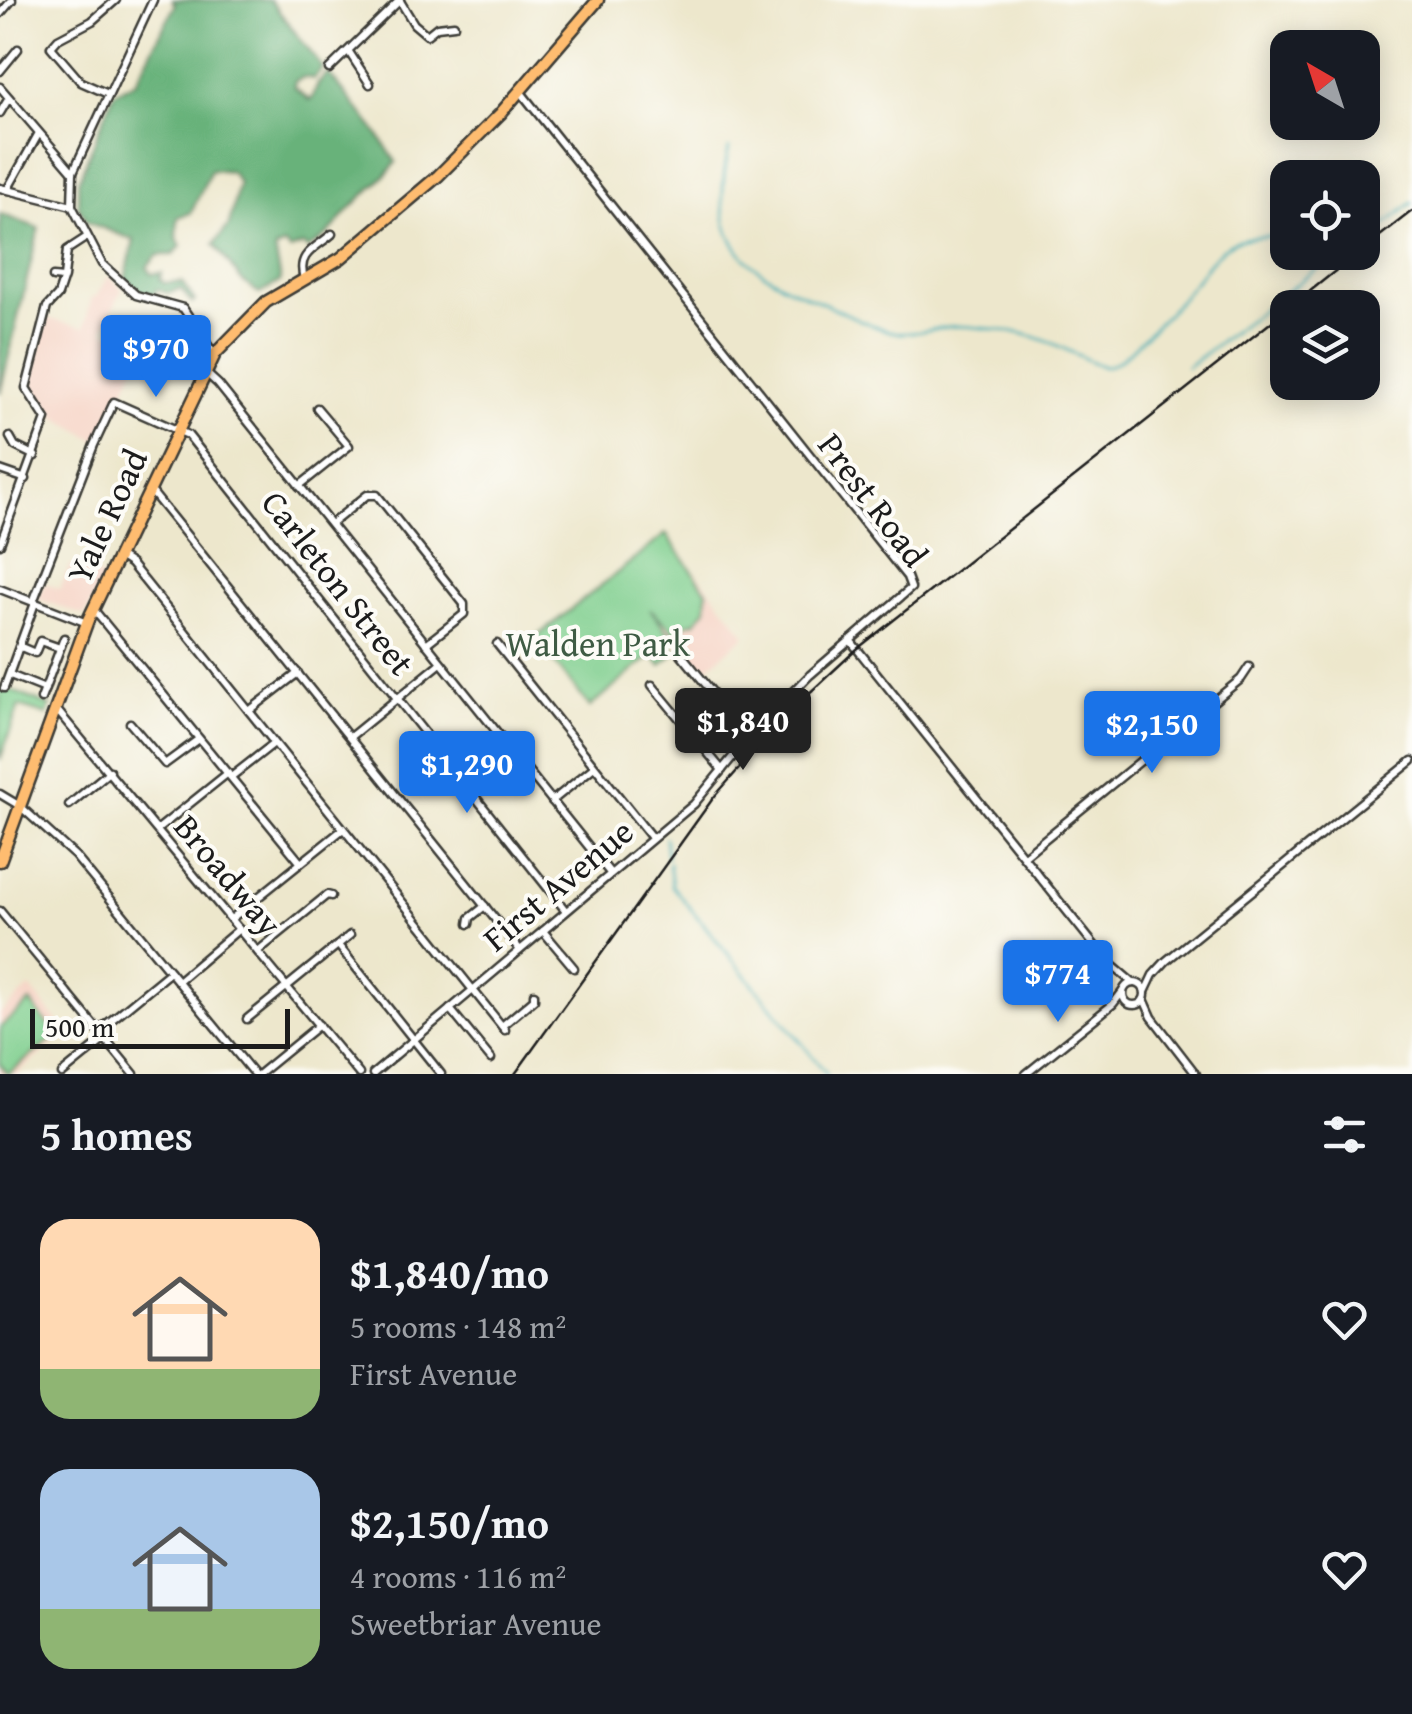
<!DOCTYPE html>
<meta charset="utf-8">
<style>
body{margin:0;font-family:"Gentium Book Plus",serif;background:#20242c;color:#f1f3f6;height:100vh;display:flex;flex-direction:column;font-size:38px;white-space:nowrap}
*{box-sizing:border-box;margin:0}
p{font-size:32px;color:#9ea1a6}
.icon{flex:none;width:55px;height:55px;fill:none;stroke:currentColor;stroke-width:2;stroke-linecap:round;stroke-linejoin:round}
.map{position:relative;height:1074px;overflow:hidden}
.details{display:flex;flex-direction:column;background:#171b24;flex:1}
.details>*{flex:none}
.needle{width:65px;rotate:321deg}
.buttons{position:absolute;left:1270px;top:30px;display:grid;gap:20px}
.buttons a{display:grid;place-items:center;width:110px;height:110px;border-radius:20px;background:#171b24;box-shadow:0 5px 25px #0003;font-size:50px}
.scale{position:absolute;left:30px;bottom:25px;width:260px;box-sizing:border-box;padding-left:10px;border:5px solid #1c1c1c;border-top:0;font-size:28px;line-height:35px;white-space:nowrap;color:#1c1c1c;-webkit-text-stroke:8px #fdfcf7;paint-order:stroke}
.price{position:absolute;translate:-50% -85px;padding:0 22px;border-radius:10px;background:#1a73e8;color:#fff;font-size:32px;line-height:65px;filter:drop-shadow(0 2px 5px #0008)}
.price::after{content:'';position:absolute;left:50%;top:60px;width:30px;height:22px;margin-left:-15px;background:inherit;clip-path:polygon(0 0,100% 0,50% 100%)}
.price.on{background:#222;color:#fff}
ul{padding:0;list-style:none}
li{display:flex;align-items:center;gap:30px;height:250px;padding:0 40px}
li span{display:grid;place-items:center;flex:none;width:280px;height:200px;border-radius:30px;color:#555}
li>.icon{margin-inline-start:auto}
span .icon{width:120px;height:120px;fill:#fffc;stroke-width:1}
li b{font-size:42px}
h2{display:flex;justify-content:space-between;align-items:center;height:120px;padding:0 40px;font-size:42px}
.map>svg:first-child{display:block}
.built{fill:#f6d2c3}
.green{fill:#80cf8f;stroke:#4e7656;stroke-width:2.5}
.forest{fill:#68b27a;stroke:#42674b;stroke-width:2.5}
.lines{fill:none;stroke-linecap:round;stroke-linejoin:round}
.stream{stroke:#3bacb6;stroke-width:2.5}
.minor-casing{stroke:#3b3a36;stroke-width:11}
.major-casing{stroke:#3b3a36;stroke-width:15}
.minor{stroke:#fff;stroke-width:6}
.major{stroke:#febc70;stroke-width:10}
.rail{stroke:#1c1c1c;stroke-width:2.5}
.labels{text-anchor:middle;stroke-width:8;stroke-linejoin:round;paint-order:stroke}
.street-label{font-size:35px;fill:#1c1c1c;stroke:#fdfcf7}
.park-label{font-size:35px;fill:#3f5b44;stroke:#fdfcf7}
</style>
<div class="map">
<svg width="1412" height="1074" viewBox="0 0 1412 1074">
<rect width="100%" height="100%" fill="#fdfcf7"/>
<filter id="ink" filterUnits="userSpaceOnUse"><feTurbulence type="fractalNoise" baseFrequency=".01" numOctaves="2"/><feDisplacementMap in="SourceGraphic" scale="20" xChannelSelector="R" yChannelSelector="G"/><feConvolveMatrix kernelMatrix="1 2 1 2 8 2 1 2 1" color-interpolation-filters="sRGB"/></filter>
<filter id="wash" filterUnits="userSpaceOnUse"><feTurbulence type="fractalNoise" baseFrequency=".0048" numOctaves="4" result="noise"/><feDisplacementMap in="SourceGraphic" scale="40" xChannelSelector="R" yChannelSelector="G"/><feGaussianBlur stdDeviation="2.25" result="paint"/><feColorMatrix in="noise" values="0 0 0 0 0 0 0 0 0 0 0 0 0 0 0 0 0 1.4 0 .05"/><feComposite in="paint" operator="in"/></filter>
<g filter="url(#wash)">
<rect width="100%" height="100%" fill="#ede7cc"/>
<g class="built">
<polygon points="108,276 122,289 103,331 143,349 100,442 50,414 30,389 47,318 84,328 92,296 96,297"/>
<polygon points="70,565 103,578 85,616 38,599 44,583 60,589"/>
<polygon points="696,572 746,635 701,673 650,609"/>
<polygon points="30,988 67,1033 16,1074 0,1074 0,1013"/>
</g>
<g class="green">
<polygon points="666,534 707,591 706,609 694,623 690,622 676,633 650,609 673,639 669,643 676,652 661,665 652,655 590,707 535,638"/>
<polygon points="0,686 50,706 47,715 19,706 0,760"/>
<polygon points="30,1002 57,1036 8,1074 0,1064 0,1027"/>
</g>
<g class="forest">
<path d="M 172,0 L 270,0 L 323,68 L 314,79 L 304,77 L 295,81 L 294,87 L 309,100 L 312,99 L 318,84 L 328,73 L 374,128 L 396,162 C 383,182 364,193 349,210 C 335,227 327,238 307,249 L 303,245 L 290,250 L 285,245 L 275,249 L 281,281 L 260,294 L 242,281 L 214,244 L 229,225 L 239,183 L 231,172 L 211,170 L 191,213 L 178,217 L 177,239 L 181,246 L 173,255 L 158,255 L 147,267 L 151,274 L 162,273 L 160,279 L 164,283 L 182,282 L 195,301 L 192,303 L 181,289 L 167,293 L 157,289 L 154,295 L 140,292 L 125,279 L 134,240 L 87,222 L 78,205 L 78,181 L 114,93 L 136,81 L 175,5 Z"/>
<polygon points="0,214 39,228 0,393"/>
</g>
<g class="lines">
<g class="stream">
<path d="M 729,148 C 707,245 744,271 828,305 C 850,315 875,329 899,333 C 919,335 939,326 959,326 C 977,327 1001,330 1019,333 C 1054,340 1073,355 1104,367 C 1120,363 1130,351 1141,340 C 1156,325 1172,310 1185,294 C 1222,248 1222,233 1288,237"/>
<polyline points="1362,237 1370,237 1412,203"/>
<polyline points="1187,367 1339,252"/>
<polyline points="665,838 667,858"/>
<polyline points="669,863 672,886 827,1074"/>
</g>
</g>
</g>
<g filter="url(#ink)">
<g class="lines">
<defs>
<g id="minor">
<polyline points="153,0 73,172 72,206 102,264 136,295 183,308 214,354"/>
<polyline points="400,1 414,24 427,35 437,27 454,25"/>
<polyline points="0,14 12,0"/>
<polyline points="349,52 370,84"/>
<polyline points="329,69 400,0"/>
<polyline points="0,71 18,49"/>
<polyline points="0,87 73,172"/>
<polyline points="108,94 81,82 51,47 58,39 92,21 116,0"/>
<polyline points="0,113 9,98"/>
<polyline points="0,188 72,206"/>
<polyline points="7,190 39,133"/>
<polyline points="53,277 63,278"/>
<path d="M 304,278 C 296,254 316,248 332,234"/>
<polyline points="206,373 218,384 610,873"/>
<polyline points="10,437 15,446 35,456"/>
<polyline points="0,470 26,479"/>
<polyline points="299,486 349,446 317,408"/>
<polyline points="151,491 520,950"/>
<polyline points="331,524 367,495 377,495 464,604 464,614 426,644"/>
<polyline points="0,544 46,419 26,388 47,307 58,295 64,277 67,250 87,237"/>
<polyline points="119,556 131,564 505,1030"/>
<polyline points="0,589 87,623"/>
<polyline points="33,602 94,445 114,402 188,435 566,911"/>
<polyline points="94,610 300,862"/>
<polyline points="850,640 1107,961 1133,983"/>
<polyline points="497,644 652,838"/>
<polyline points="21,647 35,653 40,641 60,648"/>
<polyline points="681,654 749,737"/>
<polyline points="10,675 45,689"/>
<polyline points="652,685 722,770"/>
<polyline points="4,688 35,603"/>
<polyline points="41,699 64,638"/>
<polyline points="56,709 359,1074"/>
<polyline points="249,711 298,673"/>
<polyline points="130,723 165,764 199,739"/>
<polyline points="350,737 441,663"/>
<polyline points="231,777 273,744"/>
<polyline points="0,794 20,806 75,856 254,1074"/>
<polyline points="552,801 594,767"/>
<polyline points="69,805 110,771"/>
<polyline points="158,829 228,773"/>
<polyline points="1024,856 1241,679 1249,667"/>
<polyline points="0,911 134,1074"/>
<polyline points="231,919 342,830"/>
<polyline points="469,924 470,918 485,906"/>
<polyline points="543,931 574,968"/>
<polyline points="338,945 441,1074"/>
<polyline points="258,951 327,895 331,896"/>
<polyline points="178,981 239,929"/>
<circle cx="1134" cy="994" r="11"/>
<polyline points="1145,992 1153,975 1166,961 1412,761"/>
<polyline points="1144,999 1152,1017 1196,1074"/>
<polyline points="450,1009 491,1059"/>
<polyline points="247,1019 350,935"/>
<polyline points="502,1026 534,999 534,994"/>
<polyline points="98,1031 170,972"/>
<polyline points="62,1074 105,1039"/>
<polyline points="259,1074 319,1025"/>
<polyline points="373,1074 694,804 749,737 810,675 911,588 907,577 520,91"/>
<polyline points="1026,1074 1113,1004 1123,991"/>
</g>
<polyline id="major" points="0,861 88,620 215,354 266,302 341,258 438,176 500,114 598,0"/>
</defs>
<use href="#minor" class="minor-casing"/>
<use href="#major" class="major-casing"/>
<use href="#minor" class="minor"/>
<use href="#major" class="major"/>
<g class="rail">
<polyline points="1362,250 1412,211"/>
<polyline points="1289,308 1359,252"/>
<polyline points="515,1074 714,797 790,711 857,649 1288,309"/>
</g>
</g>
</g>
<g class="labels">
<g class="street-label">
<text transform="translate(873 500) rotate(53)" y="12">Prest Road</text>
<text transform="translate(107 516) rotate(-65)" y="12">Yale Road</text>
<text transform="translate(338 583) rotate(52)" y="12">Carleton Street</text>
<text transform="translate(228 875) rotate(50)" y="12">Broadway</text>
<text transform="translate(558 885) rotate(-40)" y="12">First Avenue</text>
</g>
<g class="park-label">
<text x="598" y="656">Walden Park</text>
</g>
</g>
</svg>
<div class="buttons">
<a><svg class="needle" viewBox="-14 -14 28 28"><path d="M0-13l5 13h-10z" fill="#e53935"/><path d="M0 13l5-13h-10z" fill="#9ea1a6"/></svg></a>
<a><svg class="icon" aria-label="locate" viewBox="0 0 24 24"><circle cx="12" cy="12" r="6"/><path d="M12 2v4M12 18v4M2 12h4M18 12h4"/></svg></a>
<a><svg class="icon" aria-label="layers" viewBox="0 0 24 24"><path d="M12 4l9 5-9 5-9-5zM3 14l9 5 9-5"/></svg></a>
</div>
<div class="scale">500 m</div>
<b class="price" style="left:156px;top:400px">$970</b>
<b class="price on" style="left:743px;top:773px">$1,840</b>
<b class="price" style="left:1152px;top:776px">$2,150</b>
<b class="price" style="left:467px;top:816px">$1,290</b>
<b class="price" style="left:1058px;top:1025px">$774</b>
</div>
<section class="details">
<h2>5 homes<svg class="icon" aria-label="filters" viewBox="0 0 24 24"><path d="M4 7h16M4 17h16"/><circle cx="9" cy="7" r="2"/><circle cx="15" cy="17" r="2"/></svg></h2>
<ul>
<li><span style="background:linear-gradient(#ffd9b3 75%,#8fb573 0)"><svg class="icon" aria-label="home" viewBox="0 0 24 24"><path d="M3 11l9-7 9 7M6 9v11h12V9"/></svg></span><div><b>$1,840/mo</b><p>5 rooms · 148 m²</p><p>First Avenue</p></div><svg class="icon" aria-label="heart" viewBox="0 0 24 24"><path d="M12 20l-8-8c-3-5 5-10 8-4 3-6 11-1 8 4z"/></svg></li>
<li><span style="background:linear-gradient(#a9c7e8 70%,#8fb573 0)"><svg class="icon" aria-label="home" viewBox="0 0 24 24"><path d="M3 11l9-7 9 7M6 9v11h12V9"/></svg></span><div><b>$2,150/mo</b><p>4 rooms · 116 m²</p><p>Sweetbriar Avenue</p></div><svg class="icon" aria-label="heart" viewBox="0 0 24 24"><path d="M12 20l-8-8c-3-5 5-10 8-4 3-6 11-1 8 4z"/></svg></li>
</ul>
</section>
